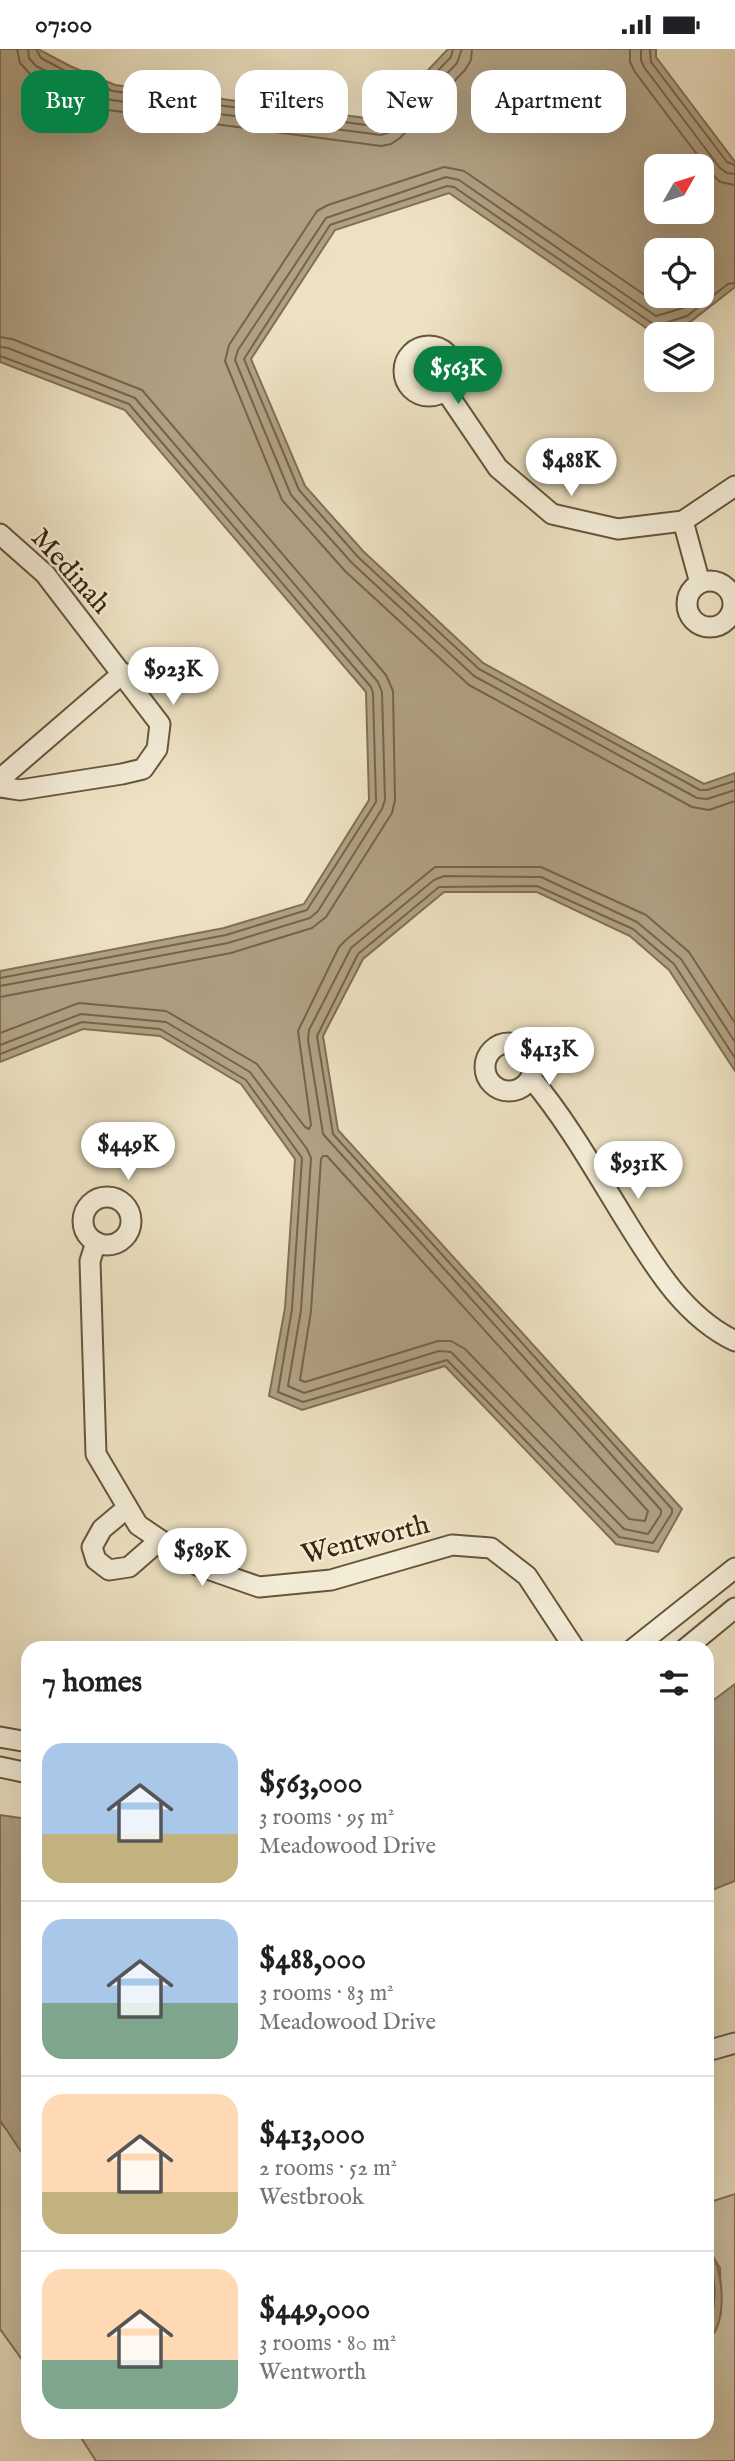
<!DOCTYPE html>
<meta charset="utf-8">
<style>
body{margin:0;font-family:"IM FELL English",serif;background:#f6f6f6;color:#202124;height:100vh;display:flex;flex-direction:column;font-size:26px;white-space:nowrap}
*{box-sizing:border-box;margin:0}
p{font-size:23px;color:#757577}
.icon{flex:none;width:38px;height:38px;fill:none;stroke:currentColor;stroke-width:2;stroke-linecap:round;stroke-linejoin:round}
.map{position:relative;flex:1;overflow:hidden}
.side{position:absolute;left:21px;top:1592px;width:693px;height:798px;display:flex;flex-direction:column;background:#fff;border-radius:21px;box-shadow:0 7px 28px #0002}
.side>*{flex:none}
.guide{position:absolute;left:21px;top:21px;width:693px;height:63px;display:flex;gap:14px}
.needle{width:46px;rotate:51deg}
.controls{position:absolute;left:644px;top:105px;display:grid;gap:14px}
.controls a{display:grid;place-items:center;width:70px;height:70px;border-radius:14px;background:#fff;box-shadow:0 7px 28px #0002;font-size:35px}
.price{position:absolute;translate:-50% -60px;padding:0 16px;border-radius:24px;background:#fff;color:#222;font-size:23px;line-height:46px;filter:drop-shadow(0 2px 4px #0008)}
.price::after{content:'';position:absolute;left:50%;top:42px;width:21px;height:16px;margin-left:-10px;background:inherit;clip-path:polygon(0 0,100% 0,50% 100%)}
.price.current{background:#0b8043;color:#fff}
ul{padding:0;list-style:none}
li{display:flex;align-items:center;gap:21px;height:175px;padding:0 21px}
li+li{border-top:2px solid #e0e0e0}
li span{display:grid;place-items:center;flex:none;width:196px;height:140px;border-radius:21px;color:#555}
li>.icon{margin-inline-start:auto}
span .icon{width:84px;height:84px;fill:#fffc;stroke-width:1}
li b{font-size:30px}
h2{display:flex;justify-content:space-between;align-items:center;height:84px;padding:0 21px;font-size:30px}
.chip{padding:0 24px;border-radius:21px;background:#fff;box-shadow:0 7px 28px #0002;font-size:24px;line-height:63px}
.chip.current{background:#0b8043;color:#fff}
.status{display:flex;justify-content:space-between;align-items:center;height:49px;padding:0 35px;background:#fff;direction:ltr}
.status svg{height:19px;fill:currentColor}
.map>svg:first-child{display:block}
.green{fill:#cec1a3;stroke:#847458;stroke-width:2}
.water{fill:#b0a184;stroke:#817054;stroke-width:2;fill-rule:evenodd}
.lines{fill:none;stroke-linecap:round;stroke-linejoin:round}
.shore{stroke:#766448;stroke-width:2}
.minor-casing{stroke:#67553a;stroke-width:23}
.minor{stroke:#f3ecd7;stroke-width:19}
.labels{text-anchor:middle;stroke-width:5;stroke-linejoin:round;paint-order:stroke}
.street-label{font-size:28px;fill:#3b260d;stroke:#f3ecd7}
</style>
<div class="status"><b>07:00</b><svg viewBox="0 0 49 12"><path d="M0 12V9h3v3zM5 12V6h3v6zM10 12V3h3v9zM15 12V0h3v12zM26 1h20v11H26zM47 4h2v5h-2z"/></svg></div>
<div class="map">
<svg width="735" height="2412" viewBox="0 0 735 2412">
<rect width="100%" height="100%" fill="#ece1c2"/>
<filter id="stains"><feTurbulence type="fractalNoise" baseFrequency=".00286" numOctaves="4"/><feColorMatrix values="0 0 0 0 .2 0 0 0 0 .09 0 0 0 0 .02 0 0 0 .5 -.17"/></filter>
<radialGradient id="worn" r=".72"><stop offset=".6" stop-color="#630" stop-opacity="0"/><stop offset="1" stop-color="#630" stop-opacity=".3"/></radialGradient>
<g class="green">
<polygon points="0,2073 28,2105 28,2319 0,2280"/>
<polygon points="735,2145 735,2412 96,2412 78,2384 707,2384 707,2292 712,2288 721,2264 720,2219 707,2198 707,2154"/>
</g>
<g class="water">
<path d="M 0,0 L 38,0 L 70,17 L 115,36 L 381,71 L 448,0 L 656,0 L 656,8 L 735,113 L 735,238 L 690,273 L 655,285 L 449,144 L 335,181 L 251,310 L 305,437 L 363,502 L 483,614 L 704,735 L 735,724 L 735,1022 L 669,921 L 630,887 L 537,843 L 444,843 L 363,910 L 323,987 L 338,1081 L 682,1460 L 658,1503 L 616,1495 L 445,1317 L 302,1361 L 269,1347 L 285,1259 L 295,1110 L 241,1035 L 160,987 L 83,980 L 0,1013 L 0,922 L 224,879 L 304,855 L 369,751 L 366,643 L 125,361 L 0,313 ZM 702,117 L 702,163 L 656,163 L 656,117 ZM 702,201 L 702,247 L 656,247 L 656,201 Z"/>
<polygon points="735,1635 735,1832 707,1843 707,1656"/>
<polygon points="0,1766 28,1770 28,2113 0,2071"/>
<path d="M 707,2198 C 724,2215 729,2277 707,2292 Z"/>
</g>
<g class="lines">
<g class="shore">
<polyline points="17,0 20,14 31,26 59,41 108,61 381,97 391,95 400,89 465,21 471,11 472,0"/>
<polyline points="28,0 29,9 36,17 63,31 111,51 381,86 393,82 457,14 462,0"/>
<polyline points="36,0 41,9 67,23 113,42 381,78 387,75 451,8 453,0"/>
<polyline points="630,0 630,13 635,23 711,124 720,133 735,136"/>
<polyline points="641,0 641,11 644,18 720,119 727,124 735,125"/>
<polyline points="650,0 651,13 727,113 735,116"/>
<polyline points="735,234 728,235 687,267 656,277 454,138 447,137 330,176 244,310 299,441 358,508 479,620 700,741 707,741 735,732"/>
<polyline points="682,247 658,255 464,122 444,118 328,156 317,162 229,296 225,312 282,451 345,522 469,636 692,758 709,761 735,752"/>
<polyline points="699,247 683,259 656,267 459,131 446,128 326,169 238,301 235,311 291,446 352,514 474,627 697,749 707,750 735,741"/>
<polyline points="0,288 12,290 142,341 386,626 393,642 395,751 392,764 326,868 312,879 231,904 0,948"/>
<polyline points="0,298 8,299 135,349 378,633 382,643 385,751 382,760 318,862 310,869 228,894 0,937"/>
<polyline points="0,307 129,355 371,638 373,644 376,753 307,861 226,886 0,929"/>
<polyline points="0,984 79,954 166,962 257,1015 305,1078 309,1080 311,1076 298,982 339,898 347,890 435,818 541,818 646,866 689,903 735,974"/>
<polyline points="0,996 81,965 166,973 250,1023 307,1100 311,1109 301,1261 288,1337 304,1344 439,1302 451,1303 624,1480 648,1485 661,1465 661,1461 323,1085 308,991 309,981 351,899 434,831 444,827 541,828 637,873 681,910 735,993"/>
<polyline points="0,1005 82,973 160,980 246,1031 302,1109 292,1260 278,1343 303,1353 447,1311 619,1488 653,1494 672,1464 672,1460 333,1085 317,987 358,905 439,838 537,837 633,880 674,915 735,1009"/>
<polygon points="323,1107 327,1107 648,1462 645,1472 629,1470 465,1300 451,1292 438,1292 305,1333 300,1331 311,1262 321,1110"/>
<path d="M 707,2209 C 718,2231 716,2259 707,2282"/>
</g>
<defs>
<g id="minor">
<circle cx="429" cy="322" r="25"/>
<polyline points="445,341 498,419 552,465 618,480 683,472 735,437"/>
<polyline points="683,472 700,534"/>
<polyline points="0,485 45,525 160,675 157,700 143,720 122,725 20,741 0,738"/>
<circle cx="710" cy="555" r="23"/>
<polyline points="0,730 123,624"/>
<circle cx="509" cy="1018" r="24"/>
<path d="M 531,1029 C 567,1072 594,1120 623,1167 C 653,1215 683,1267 735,1292"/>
<circle cx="107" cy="1172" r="24"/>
<polyline points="96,1193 90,1212 96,1405 138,1476 199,1517 259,1538 331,1531 452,1496 491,1499 527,1527 575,1600"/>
<polyline points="127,1459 102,1480 92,1498 96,1511 109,1521 129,1518 160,1491"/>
<polyline points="633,1600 735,1519"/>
<polyline points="685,1600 735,1559"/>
<polyline points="0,1688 28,1693"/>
<polyline points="0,1718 28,1724"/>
<polyline points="707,2002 735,1994"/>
</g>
</defs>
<use href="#minor" class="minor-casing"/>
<use href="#minor" class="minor"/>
</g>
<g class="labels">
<g class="street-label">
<text transform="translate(72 521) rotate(48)" y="10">Medinah</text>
<text transform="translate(365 1489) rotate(-14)" y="10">Wentworth</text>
</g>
</g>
<rect width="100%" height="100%" filter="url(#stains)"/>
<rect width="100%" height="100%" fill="url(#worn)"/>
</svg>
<div class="controls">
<a><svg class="needle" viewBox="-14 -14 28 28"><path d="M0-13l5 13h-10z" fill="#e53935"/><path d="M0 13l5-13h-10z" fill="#757577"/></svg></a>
<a><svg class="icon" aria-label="locate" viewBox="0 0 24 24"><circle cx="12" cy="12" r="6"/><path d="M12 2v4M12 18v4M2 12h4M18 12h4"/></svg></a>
<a><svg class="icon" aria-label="layers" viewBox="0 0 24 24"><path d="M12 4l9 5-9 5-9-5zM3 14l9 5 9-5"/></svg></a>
</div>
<b class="price current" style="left:458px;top:357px">$563K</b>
<b class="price" style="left:571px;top:449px">$488K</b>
<b class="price" style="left:173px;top:658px">$923K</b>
<b class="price" style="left:549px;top:1038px">$413K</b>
<b class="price" style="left:128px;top:1133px">$449K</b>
<b class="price" style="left:638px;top:1152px">$931K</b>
<b class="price" style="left:202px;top:1539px">$589K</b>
<div class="guide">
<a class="chip current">Buy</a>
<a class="chip">Rent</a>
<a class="chip">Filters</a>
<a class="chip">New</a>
<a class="chip">Apartment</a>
</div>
<section class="side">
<h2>7 homes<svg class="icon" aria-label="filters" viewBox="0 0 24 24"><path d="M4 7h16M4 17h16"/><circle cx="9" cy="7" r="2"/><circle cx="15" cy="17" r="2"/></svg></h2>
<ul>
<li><span style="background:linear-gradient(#a9c7e8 65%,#c2b280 0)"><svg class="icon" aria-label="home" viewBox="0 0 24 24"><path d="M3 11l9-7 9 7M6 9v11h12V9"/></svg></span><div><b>$563,000</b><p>3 rooms · 95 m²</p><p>Meadowood Drive</p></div></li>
<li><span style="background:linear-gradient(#a9c7e8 60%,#7fa58c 0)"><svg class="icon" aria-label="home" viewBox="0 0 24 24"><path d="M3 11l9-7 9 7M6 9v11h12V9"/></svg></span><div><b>$488,000</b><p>3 rooms · 83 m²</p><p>Meadowood Drive</p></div></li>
<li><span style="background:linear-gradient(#ffd9b3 70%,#c2b280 0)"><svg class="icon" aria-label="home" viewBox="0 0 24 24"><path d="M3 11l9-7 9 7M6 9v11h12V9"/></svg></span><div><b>$413,000</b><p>2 rooms · 52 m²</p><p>Westbrook</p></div></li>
<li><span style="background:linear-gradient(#ffd9b3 65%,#7fa58c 0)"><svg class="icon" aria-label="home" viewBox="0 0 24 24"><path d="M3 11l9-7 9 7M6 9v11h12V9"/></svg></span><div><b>$449,000</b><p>3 rooms · 80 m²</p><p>Wentworth</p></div></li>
</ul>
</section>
</div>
